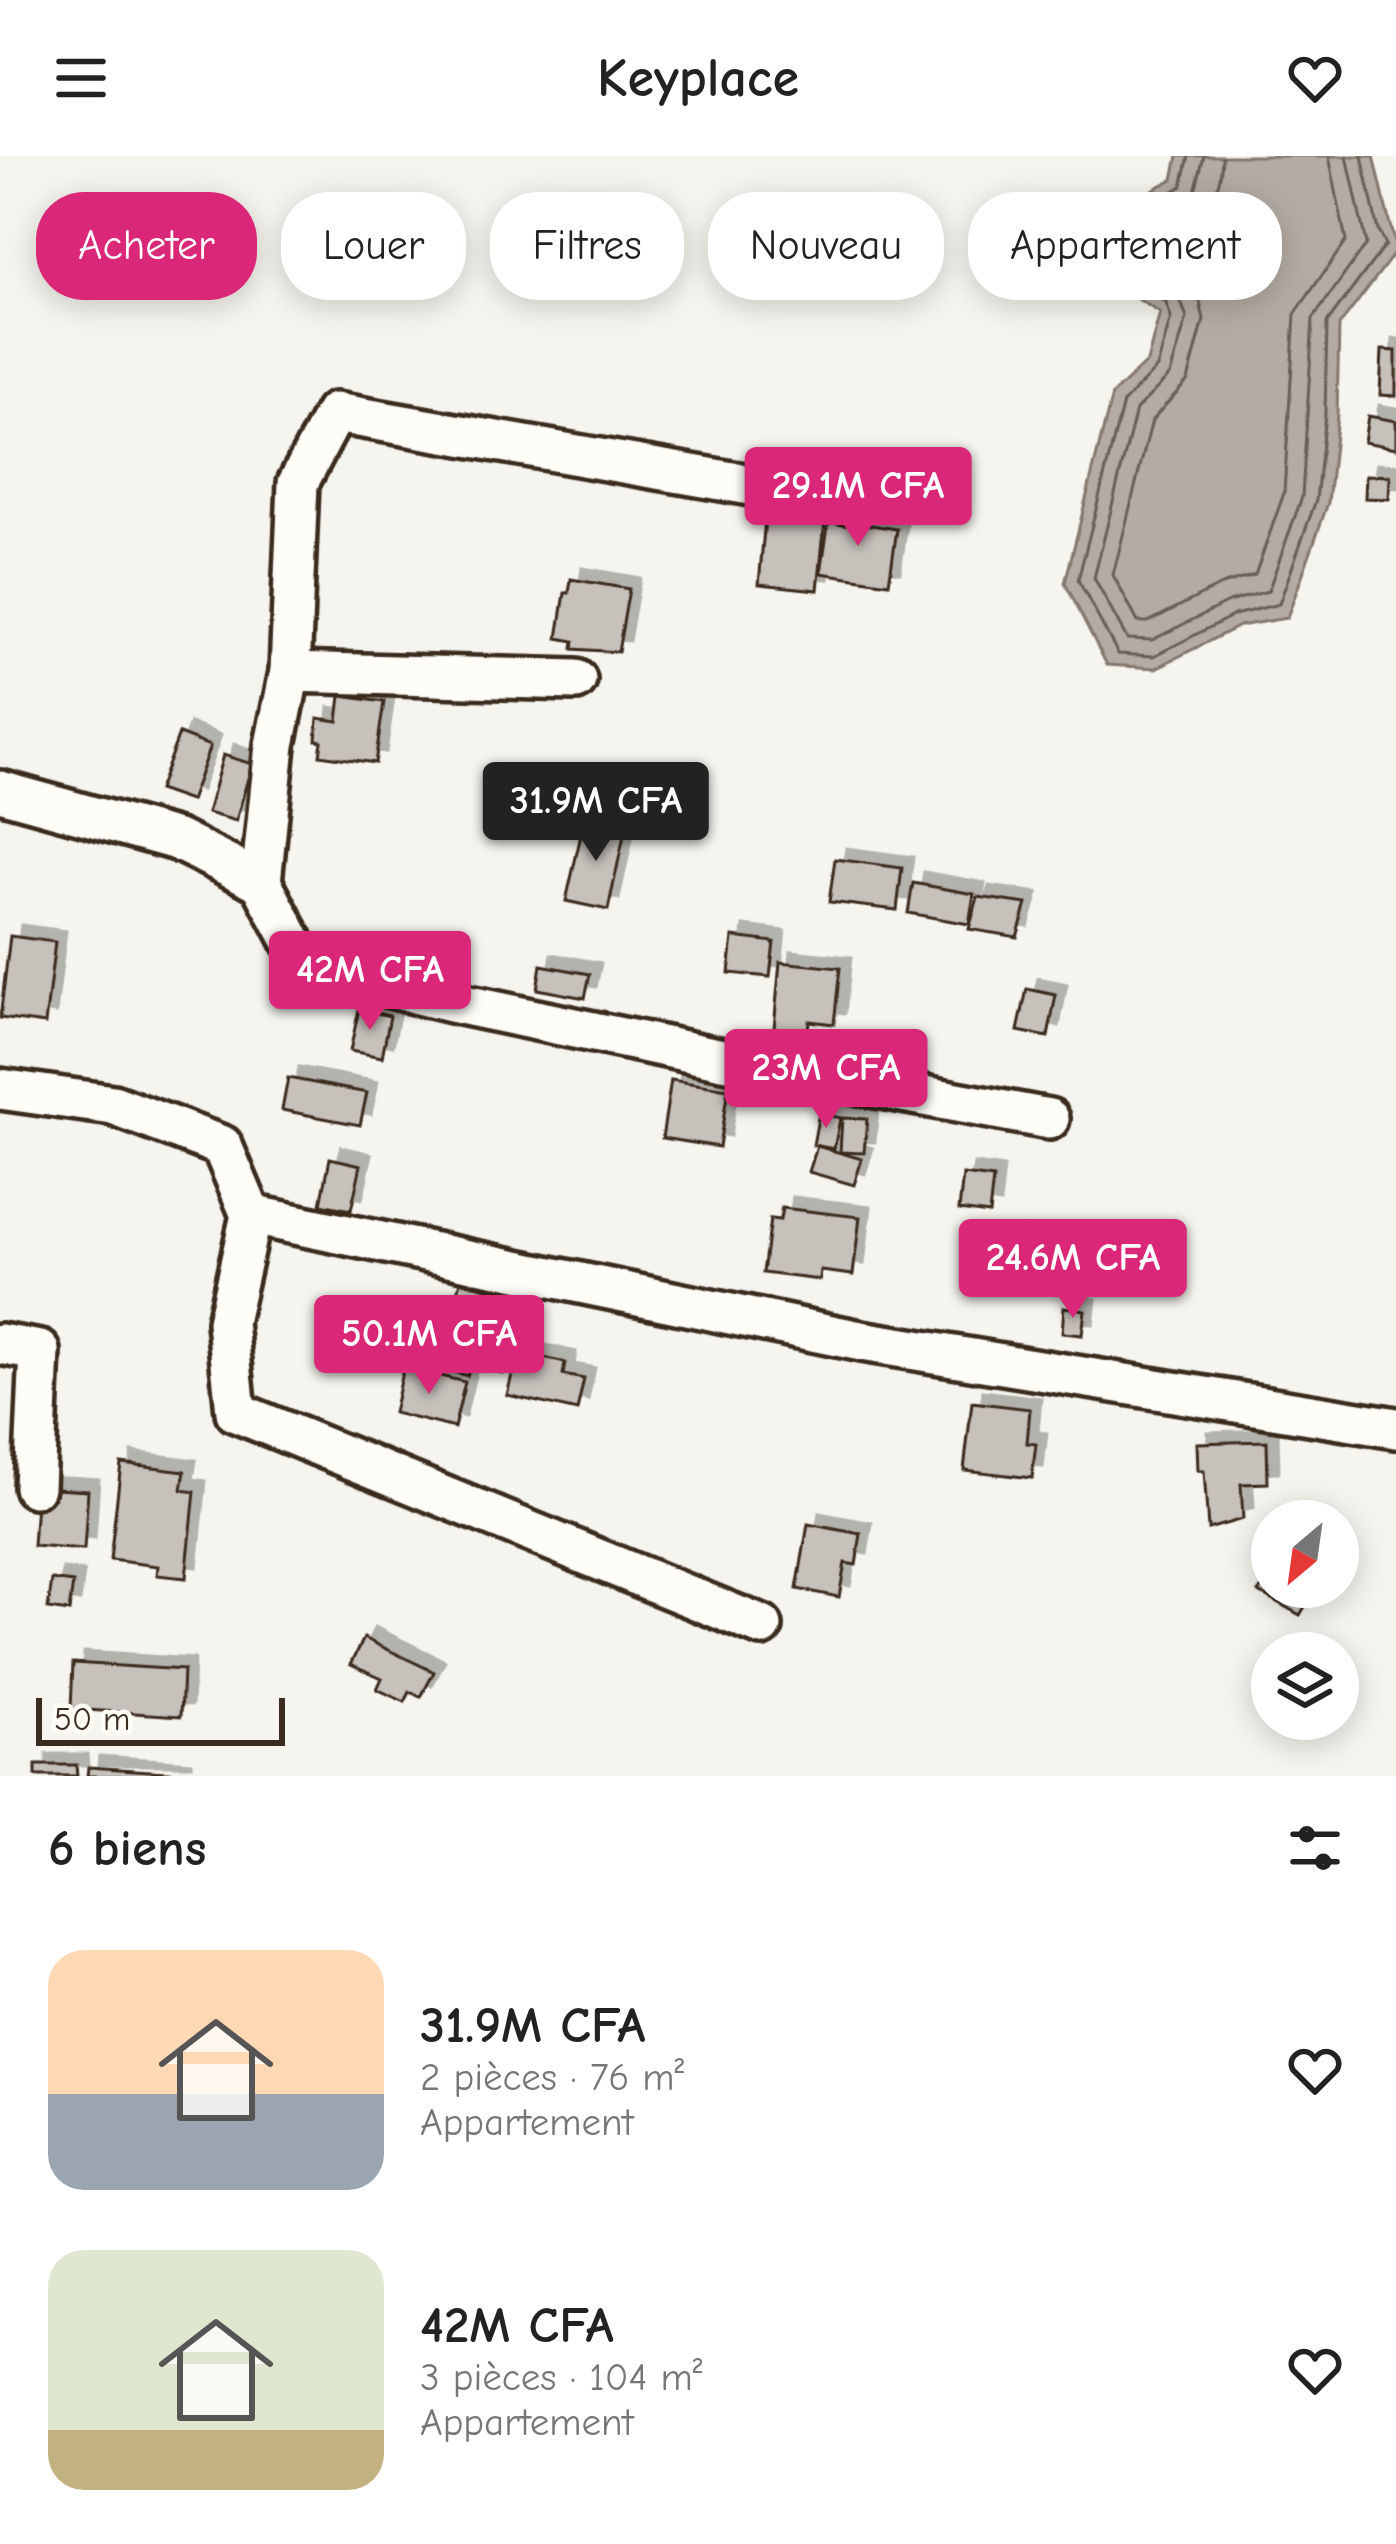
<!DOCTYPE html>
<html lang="fr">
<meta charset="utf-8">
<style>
body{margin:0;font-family:"Comic Neue",sans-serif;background:#f6f6f6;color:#222;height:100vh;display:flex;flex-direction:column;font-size:45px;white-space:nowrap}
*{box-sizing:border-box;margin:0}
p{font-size:39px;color:#767676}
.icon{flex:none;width:66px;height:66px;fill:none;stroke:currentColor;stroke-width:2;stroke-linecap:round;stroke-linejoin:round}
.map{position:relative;height:1620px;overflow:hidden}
.drawer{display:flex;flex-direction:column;background:#fff;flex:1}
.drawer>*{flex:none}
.banner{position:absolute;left:36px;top:36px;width:1326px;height:108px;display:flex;gap:24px}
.needle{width:78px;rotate:209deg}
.tools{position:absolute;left:1251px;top:1344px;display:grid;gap:24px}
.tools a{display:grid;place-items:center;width:108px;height:108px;border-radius:50%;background:#fff;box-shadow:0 6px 30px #0003;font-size:60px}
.scale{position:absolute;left:36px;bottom:30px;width:249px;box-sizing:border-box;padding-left:12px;border:6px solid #3b2a1e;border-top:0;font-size:33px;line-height:42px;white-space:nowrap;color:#3b2a1e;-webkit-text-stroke:9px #fdfcf7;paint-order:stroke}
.price{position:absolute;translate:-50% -102px;padding:0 27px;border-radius:12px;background:#db2777;color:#fff;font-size:39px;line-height:78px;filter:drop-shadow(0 3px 6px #0008)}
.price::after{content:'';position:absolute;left:50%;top:72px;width:36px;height:27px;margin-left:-18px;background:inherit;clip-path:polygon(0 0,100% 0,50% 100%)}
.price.selected{background:#222;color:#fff}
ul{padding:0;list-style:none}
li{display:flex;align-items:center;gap:36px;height:300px;padding:0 48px}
li span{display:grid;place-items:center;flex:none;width:336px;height:240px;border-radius:36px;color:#555}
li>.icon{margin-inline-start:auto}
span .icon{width:144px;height:144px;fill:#fffc;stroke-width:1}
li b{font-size:51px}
h2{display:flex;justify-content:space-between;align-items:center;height:144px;padding:0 48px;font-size:51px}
.tag{padding:0 42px;border-radius:48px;background:#fff;box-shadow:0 6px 30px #0003;font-size:42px;line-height:108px}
.tag.selected{background:#db2777;color:#fff}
header{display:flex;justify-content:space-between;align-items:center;height:156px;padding:0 48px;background:#fff;font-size:54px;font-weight:800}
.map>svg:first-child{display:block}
.water{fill:#b4aca4;stroke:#84786e;stroke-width:3}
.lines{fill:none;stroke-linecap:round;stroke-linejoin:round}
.shore{stroke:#6b5e54;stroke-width:3}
.building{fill:#c7c1bb;stroke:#3b2a1e;stroke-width:3;filter:url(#shadow)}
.minor-casing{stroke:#3b2a1e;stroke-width:48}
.minor{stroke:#fdfcf7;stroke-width:39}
</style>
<header><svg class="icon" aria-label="menu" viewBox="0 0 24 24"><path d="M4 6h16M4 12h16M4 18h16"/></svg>Keyplace<svg class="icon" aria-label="heart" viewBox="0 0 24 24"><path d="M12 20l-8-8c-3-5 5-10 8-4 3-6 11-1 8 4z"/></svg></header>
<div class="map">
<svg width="1396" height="1620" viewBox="0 0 1396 1620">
<defs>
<filter id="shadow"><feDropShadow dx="11" dy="-11" stdDeviation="0" flood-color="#0004"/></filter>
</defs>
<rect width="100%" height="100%" fill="#f5f4ee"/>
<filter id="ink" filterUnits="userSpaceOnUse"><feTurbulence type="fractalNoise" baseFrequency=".00833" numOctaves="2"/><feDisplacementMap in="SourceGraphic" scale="24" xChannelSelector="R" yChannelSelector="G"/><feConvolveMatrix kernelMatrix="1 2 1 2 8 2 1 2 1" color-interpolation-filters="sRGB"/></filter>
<g filter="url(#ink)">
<polygon class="water" points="1178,0 1374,0 1396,95 1339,170 1337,259 1328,347 1287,462 1239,470 1156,512 1107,509 1065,427 1112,239 1147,206 1160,157 1120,132 1107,85 1131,45 1173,23"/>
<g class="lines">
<g class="shore">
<polyline points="1189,0 1182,30 1140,54 1120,86 1131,124 1166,147 1171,162 1157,212 1123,247 1078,424 1118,498 1154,500 1234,459 1279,448 1316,344 1325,258 1327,167 1385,89 1378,75 1362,0"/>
<polyline points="1204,0 1194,39 1151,65 1137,89 1144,115 1178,138 1187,162 1170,219 1136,254 1094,422 1127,483 1152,484 1228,446 1268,435 1302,341 1313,163 1366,88 1347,0"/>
<path d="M 1222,0 C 1219,77 1179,50 1156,91 L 1160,104 L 1197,133 L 1204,164 L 1188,224 L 1152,264 L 1113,419 L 1138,466 L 1148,466 L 1221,429 L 1255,419 L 1284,337 L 1295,158 L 1346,85 L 1329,0"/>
</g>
</g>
<g class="building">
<polygon points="1382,194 1396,195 1396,240 1380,239"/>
<polygon points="1368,260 1396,265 1396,292 1364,286"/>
<polygon points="1366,319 1390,320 1389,343 1365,342"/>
<polygon points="830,356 859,360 858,367 897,373 889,427 821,417"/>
<polygon points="785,360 825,364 818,434 759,428 765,362 785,364"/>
<polygon points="571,423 629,433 618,496 573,493 574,485 558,482 565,437 569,437"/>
<polygon points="341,540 384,546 375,607 320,599 322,585 316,584 318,562 338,565"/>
<polygon points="179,578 210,590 190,645 158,634"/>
<polygon points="223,599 252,608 236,665 207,657"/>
<polygon points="585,661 626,670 608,754 566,745"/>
<polygon points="835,703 902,712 897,754 829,746"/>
<polygon points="913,727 974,738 969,768 908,757"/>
<polygon points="978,741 1027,748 1017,781 969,773"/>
<polygon points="10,780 55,786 45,868 0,862"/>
<polygon points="733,781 774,786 770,821 729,817"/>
<polygon points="780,806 840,812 834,868 809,865 808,875 774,872"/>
<polygon points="541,809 590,818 585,842 537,833"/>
<polygon points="1027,833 1056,839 1048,881 1018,875"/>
<polygon points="359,853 390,860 382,901 350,895"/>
<polygon points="288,922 367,937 360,969 282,954"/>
<polygon points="671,924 728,933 719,991 662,982"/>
<polygon points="819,957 840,962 834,993 813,989"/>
<polygon points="842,962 867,963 864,997 840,996"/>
<polygon points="817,990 862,1003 854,1029 809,1016"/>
<polygon points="330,1002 361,1009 351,1054 321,1048"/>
<polygon points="963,1019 993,1023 989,1058 959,1054"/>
<polygon points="782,1052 860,1061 853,1119 821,1115 820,1124 763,1117 770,1063 780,1064"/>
<polygon points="1010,1082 1088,1084 1088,1134 1009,1132"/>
<polygon points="461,1125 501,1136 499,1149 520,1155 502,1217 471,1208 467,1220 436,1211"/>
<polygon points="1064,1151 1085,1154 1082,1179 1062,1177"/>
<polygon points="535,1200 565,1207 563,1219 584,1223 577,1255 507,1239 515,1207 533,1212"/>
<polygon points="403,1211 465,1226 454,1272 393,1257"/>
<polygon points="972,1246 1030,1253 1027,1287 1036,1288 1032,1322 964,1314"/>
<polygon points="1267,1285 1268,1327 1241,1328 1243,1363 1208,1373 1204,1315 1198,1315 1197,1287"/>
<polygon points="121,1307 185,1315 182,1334 195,1336 186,1422 157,1419 158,1410 110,1404"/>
<polygon points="37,1331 88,1334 84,1394 33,1390"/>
<polygon points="808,1368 861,1378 856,1409 845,1407 839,1441 797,1433"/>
<polygon points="1270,1416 1272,1431 1298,1431 1312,1439 1300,1459 1259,1436"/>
<polygon points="52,1424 73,1427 69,1456 48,1453"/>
<polygon points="364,1482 434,1516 421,1541 410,1536 405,1546 377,1533 382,1522 351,1508"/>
<polygon points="73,1507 183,1514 181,1560 71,1553"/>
<polygon points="36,1609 76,1609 77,1620 36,1620"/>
<polygon points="88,1611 181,1617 181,1620 87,1620"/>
</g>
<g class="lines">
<defs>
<g id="minor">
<polyline points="290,516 298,327 335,257 848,346"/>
<polyline points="0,635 177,684 261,726 306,811 455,847 718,902 1049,963"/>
<polyline points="261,726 275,589 290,516 576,524"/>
<polyline points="0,933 113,949 222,990 251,1059 227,1166 236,1256 762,1470"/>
<polyline points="251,1059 861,1185 1396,1272"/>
<polyline points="0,1188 40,1195 34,1331"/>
</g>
</defs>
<use href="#minor" class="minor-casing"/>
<use href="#minor" class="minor"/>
</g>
</g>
</svg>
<div class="tools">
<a><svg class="needle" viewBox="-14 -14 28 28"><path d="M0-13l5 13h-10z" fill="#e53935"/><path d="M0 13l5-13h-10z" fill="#767676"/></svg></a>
<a><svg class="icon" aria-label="layers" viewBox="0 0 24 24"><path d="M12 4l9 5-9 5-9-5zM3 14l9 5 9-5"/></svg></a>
</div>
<div class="scale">50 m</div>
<b class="price" style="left:858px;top:393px">29.1M CFA</b>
<b class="price selected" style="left:596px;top:708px">31.9M CFA</b>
<b class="price" style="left:370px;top:877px">42M CFA</b>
<b class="price" style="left:826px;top:975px">23M CFA</b>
<b class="price" style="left:1073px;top:1165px">24.6M CFA</b>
<b class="price" style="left:429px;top:1241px">50.1M CFA</b>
<div class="banner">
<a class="tag selected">Acheter</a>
<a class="tag">Louer</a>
<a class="tag">Filtres</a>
<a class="tag">Nouveau</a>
<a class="tag">Appartement</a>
</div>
</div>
<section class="drawer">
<h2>6 biens<svg class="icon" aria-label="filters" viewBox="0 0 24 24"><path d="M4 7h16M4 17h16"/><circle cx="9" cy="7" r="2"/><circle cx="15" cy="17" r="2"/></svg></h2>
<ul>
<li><span style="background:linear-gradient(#ffd9b3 60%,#9aa5b1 0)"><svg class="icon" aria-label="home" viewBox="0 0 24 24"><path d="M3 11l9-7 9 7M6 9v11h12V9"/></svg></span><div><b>31.9M CFA</b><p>2 pièces · 76 m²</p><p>Appartement</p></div><svg class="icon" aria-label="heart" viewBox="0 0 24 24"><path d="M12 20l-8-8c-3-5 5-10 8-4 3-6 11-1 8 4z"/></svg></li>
<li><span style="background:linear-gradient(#dfe7d0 75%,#c2b280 0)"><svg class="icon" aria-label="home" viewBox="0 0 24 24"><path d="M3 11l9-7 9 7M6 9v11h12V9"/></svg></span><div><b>42M CFA</b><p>3 pièces · 104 m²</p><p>Appartement</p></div><svg class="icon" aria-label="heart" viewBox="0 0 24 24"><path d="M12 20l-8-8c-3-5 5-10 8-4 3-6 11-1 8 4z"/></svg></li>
</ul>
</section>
